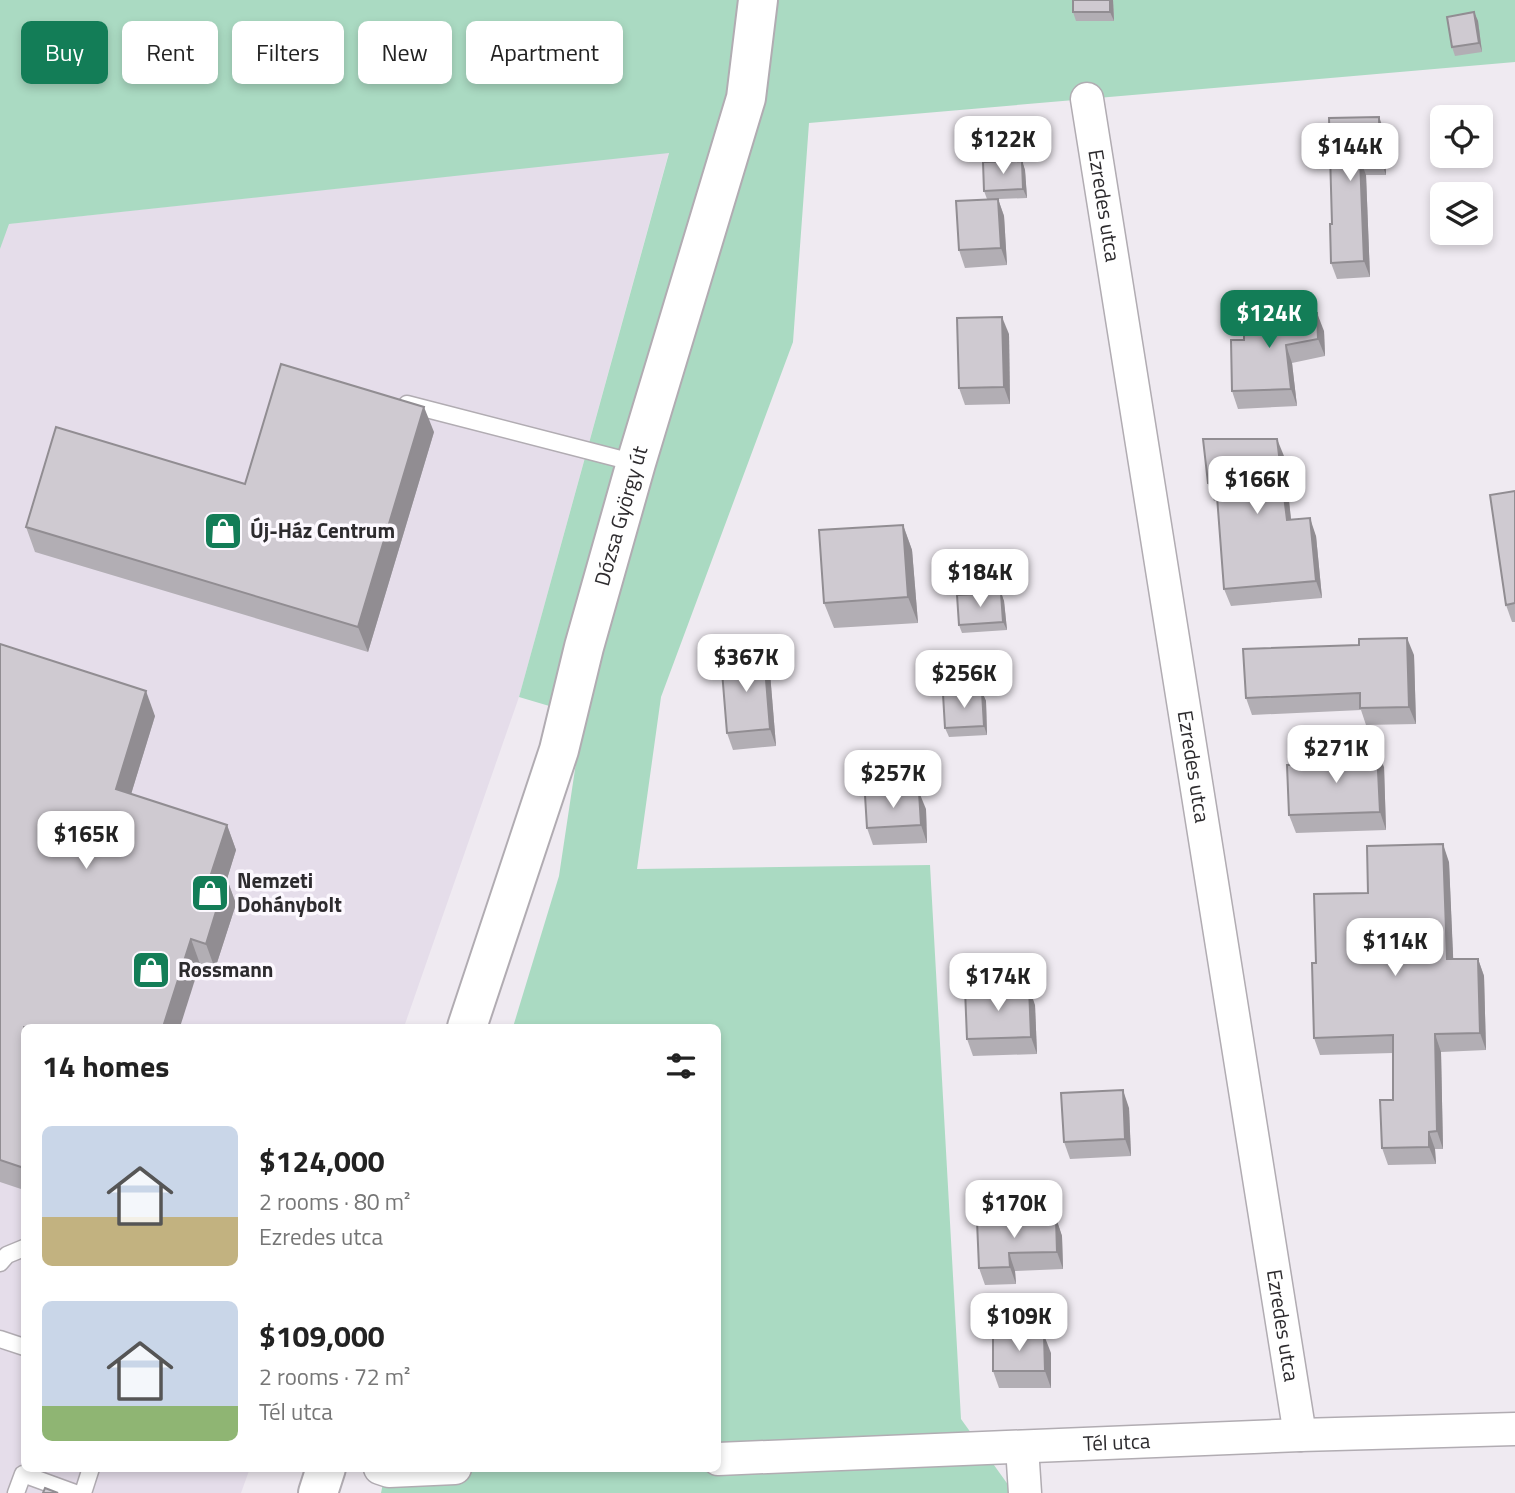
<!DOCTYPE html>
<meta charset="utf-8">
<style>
body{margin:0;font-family:"Titillium Web",sans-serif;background:#f6f6f6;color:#222;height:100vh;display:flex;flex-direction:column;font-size:26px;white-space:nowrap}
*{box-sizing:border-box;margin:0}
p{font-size:23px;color:#767676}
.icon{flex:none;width:38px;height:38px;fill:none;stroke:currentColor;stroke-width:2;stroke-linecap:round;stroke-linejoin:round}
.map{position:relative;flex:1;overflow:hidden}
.sheet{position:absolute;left:21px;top:1024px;width:700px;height:448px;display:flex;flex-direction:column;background:#fff;border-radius:10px;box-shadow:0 4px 10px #0003}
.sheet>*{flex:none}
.guide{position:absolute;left:21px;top:21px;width:700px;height:63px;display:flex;gap:14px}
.controls{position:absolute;left:1430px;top:105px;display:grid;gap:14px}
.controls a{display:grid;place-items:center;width:63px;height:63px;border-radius:10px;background:#fff;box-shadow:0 4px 10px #0003;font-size:35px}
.price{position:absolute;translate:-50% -60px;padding:0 16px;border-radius:14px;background:#fff;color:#222;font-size:23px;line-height:46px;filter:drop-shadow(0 2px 4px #0008)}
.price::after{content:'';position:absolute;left:50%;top:42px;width:21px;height:16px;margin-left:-10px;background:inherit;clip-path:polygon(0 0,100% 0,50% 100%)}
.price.selected{background:#137d57;color:#fff}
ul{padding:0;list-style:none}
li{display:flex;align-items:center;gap:21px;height:175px;padding:0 21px}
li span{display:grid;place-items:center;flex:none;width:196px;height:140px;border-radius:10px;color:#555}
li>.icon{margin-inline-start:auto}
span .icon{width:84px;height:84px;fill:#fffc;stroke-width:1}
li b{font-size:30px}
h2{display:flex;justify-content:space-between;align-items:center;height:84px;padding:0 21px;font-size:30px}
.tag{padding:0 24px;border-radius:10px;background:#fff;box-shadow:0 4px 10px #0003;font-size:24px;line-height:63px}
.tag.selected{background:#137d57;color:#fff}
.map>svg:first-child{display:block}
.built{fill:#e5ddea}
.green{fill:#aadac2}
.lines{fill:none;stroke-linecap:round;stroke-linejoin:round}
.lane-casing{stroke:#b1acb2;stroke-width:19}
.street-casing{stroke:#b1acb2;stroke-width:35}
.secondary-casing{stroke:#b1acb2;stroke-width:42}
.lane{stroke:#fff;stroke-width:16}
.street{stroke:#fff;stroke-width:32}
.secondary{stroke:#fff;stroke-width:38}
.wall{fill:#b2aeb4}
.shaded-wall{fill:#918d92}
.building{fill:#cfcad1;stroke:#918d92;stroke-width:2}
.labels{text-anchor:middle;stroke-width:7;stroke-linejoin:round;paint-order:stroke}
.street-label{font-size:21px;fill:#2d2b2e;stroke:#fcf8fe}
.poi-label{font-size:21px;font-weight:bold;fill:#2d2b2e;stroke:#fcf8fe;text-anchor:start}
</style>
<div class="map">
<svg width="1515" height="1493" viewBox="0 0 1515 1493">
<rect width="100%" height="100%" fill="#efeaf1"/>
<polygon class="built" points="669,152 519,697 404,1027 24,1027 24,1468 250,1468 241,1493 0,1493 0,249 8,224"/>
<polygon class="green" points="0,0 1515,0 1515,62 809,123 793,342 661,697 637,869 930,865 961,1419 1014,1493 381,1493 386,1468 718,1468 718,1027 513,1027 559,876 583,716 519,697 669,153 9,224 0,249"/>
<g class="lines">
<defs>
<g id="lane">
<polyline points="407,404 636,463"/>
<polyline points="0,1263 7,1255 24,1248"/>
<polyline points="0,1339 24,1347"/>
<polyline points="16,1493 23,1474 75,1493"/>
<polyline points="83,1493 91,1468"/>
</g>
<g id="street">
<path id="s1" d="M 1087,99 L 1300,1435"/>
<polyline points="1022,1447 1025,1493"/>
<path id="s2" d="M 718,1459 L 1300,1435 L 1515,1429"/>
<polyline points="380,1468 389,1471 455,1468"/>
</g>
<g id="secondary">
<path id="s3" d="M 467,1027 L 559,750 L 584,647 L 636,463 L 746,98 L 758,0"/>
<polyline points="318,1493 326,1468"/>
</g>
</defs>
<use href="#lane" class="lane-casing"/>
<use href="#street" class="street-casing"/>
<use href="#secondary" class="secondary-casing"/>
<use href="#lane" class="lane"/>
<use href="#street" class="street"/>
<use href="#secondary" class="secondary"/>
</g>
<g class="wall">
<polygon points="1113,0 1114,21 1076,21 1073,12"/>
<polygon points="1474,12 1478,21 1482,52 1455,56 1452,47"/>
<polygon points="1329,118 1385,133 1386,175 1366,175 1370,277 1337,279 1331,263 1332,224"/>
<polygon points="1022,161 1025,170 1027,198 998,199 1004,216 1007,265 965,268 959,250 987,199 984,191"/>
<polygon points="1324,331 1325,356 1292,363 1297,406 1238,409 1232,391 1244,340"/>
<polygon points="1009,334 1010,404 965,405 959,388"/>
<polygon points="434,432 368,652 35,552 26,527 245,484"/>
<polygon points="1284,456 1291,520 1316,536 1322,598 1231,606 1224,589 1217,500 1214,501 1208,483"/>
<polygon points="1515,491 1515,622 1512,622 1506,605"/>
<polygon points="903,525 912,550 918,623 834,628 824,603"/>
<polygon points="1001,593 1004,601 1007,630 962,633 959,625"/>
<polygon points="0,644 155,716 131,794 227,825 236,850 227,879 236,904 215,969 200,964 24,1027 24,1190 0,1182"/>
<polygon points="764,655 770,673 776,746 733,750 727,733"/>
<polygon points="1414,655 1416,724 1366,725 1361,710 1252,715 1246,698"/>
<polygon points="982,692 986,701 987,735 949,737 945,728"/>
<polygon points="1329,764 1384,767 1386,830 1296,833 1289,815"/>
<polygon points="926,809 927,843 873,845 867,828"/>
<polygon points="1449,862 1453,959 1478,959 1484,976 1486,1050 1441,1052 1443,1149 1435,1149 1436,1164 1388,1165 1382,1148 1393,1100 1393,1053 1320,1055 1314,1038 1316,963 1368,893"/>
<polygon points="1035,1005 1037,1054 973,1056 967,1039"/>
<polygon points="1129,1108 1131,1156 1070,1159 1064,1142"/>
<polygon points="1056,1218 1062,1236 1063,1269 1015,1271 1016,1284 985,1285 979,1268"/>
<polygon points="1051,1353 1051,1388 999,1388 993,1371"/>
</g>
<g class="shaded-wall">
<polygon points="1110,0 1113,0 1114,21 1110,12"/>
<polygon points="1474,12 1478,21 1482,52 1479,43"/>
<polygon points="1379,117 1385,133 1386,175 1380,159"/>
<polygon points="1360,159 1366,175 1370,277 1364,261"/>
<polygon points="1022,161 1025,170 1027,198 1023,189"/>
<polygon points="998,199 1004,216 1007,265 1001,248"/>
<polygon points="1317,313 1324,331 1325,356 1318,339"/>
<polygon points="1002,317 1009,334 1010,404 1004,387"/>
<polygon points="1286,345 1292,363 1297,406 1291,389"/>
<polygon points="424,407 434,432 368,652 358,627"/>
<polygon points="1277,439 1284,456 1293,537 1287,520"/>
<polygon points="1310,518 1316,536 1322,598 1316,581"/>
<polygon points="903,525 912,550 918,623 908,597"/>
<polygon points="1001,593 1004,601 1007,630 1003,622"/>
<polygon points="1407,638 1414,655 1416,724 1409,707"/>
<polygon points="764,655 770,673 776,746 770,729"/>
<polygon points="146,691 155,716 125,814 116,789"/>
<polygon points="982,692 986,701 987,735 984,726"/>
<polygon points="1377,750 1384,767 1386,830 1380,812"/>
<polygon points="919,792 926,809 927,843 921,825"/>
<polygon points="227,825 236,850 227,879 236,904 215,969 206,944 211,874"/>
<polygon points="1443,844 1449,862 1454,977 1447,959"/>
<polygon points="191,939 200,964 180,1027 163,1027"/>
<polygon points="1478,959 1484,976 1486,1050 1480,1033"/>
<polygon points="1029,987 1035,1005 1037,1054 1031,1037"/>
<polygon points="1435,1034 1441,1052 1443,1149 1437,1131"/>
<polygon points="1123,1090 1129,1108 1131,1156 1125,1139"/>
<polygon points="1429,1132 1435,1149 1436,1164 1429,1147"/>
<polygon points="1056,1218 1062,1236 1063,1269 1057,1252"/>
<polygon points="1009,1253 1015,1271 1016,1284 1010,1267"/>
<polygon points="1044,1335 1051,1353 1051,1388 1045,1371"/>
</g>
<g class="building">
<rect x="1073" y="0" width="37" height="12"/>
<polygon points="1474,12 1479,43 1452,47 1447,17"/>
<polygon points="1379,117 1380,159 1360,159 1364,261 1331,263 1330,224 1332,224 1329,118"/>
<polygon points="1022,161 1023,189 984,191 983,162"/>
<polygon points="998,199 1001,248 959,250 956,201"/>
<polygon points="1317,313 1318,339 1286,345 1291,389 1232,391 1231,340 1244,340 1244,316"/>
<polygon points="1002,317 1004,387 959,388 957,318"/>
<polygon points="281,364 424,407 358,627 26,527 56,427 245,484"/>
<polygon points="1203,439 1277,439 1287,520 1310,518 1316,581 1224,589 1216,483 1208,483"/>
<polygon points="1515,491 1515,603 1506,605 1490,495"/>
<polygon points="903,525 908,597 824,603 819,530"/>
<polygon points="1001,593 1003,622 959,625 957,595"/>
<polygon points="1407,638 1409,707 1360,708 1360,693 1246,698 1243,649 1359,645 1359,639"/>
<polygon points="0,644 146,691 116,789 227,825 211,874 226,879 206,944 191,939 163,1027 24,1027 24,1168 0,1160"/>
<polygon points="764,655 770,729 727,733 721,659"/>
<polygon points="982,692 984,726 945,728 943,694"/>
<polygon points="1377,750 1380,812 1289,815 1287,765 1329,764 1328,752"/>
<polygon points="919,792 921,825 867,828 865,795"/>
<polygon points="1443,844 1447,959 1478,959 1480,1033 1435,1034 1437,1131 1429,1132 1429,1147 1382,1148 1380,1100 1393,1100 1393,1035 1314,1038 1312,963 1316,963 1314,894 1368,893 1367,846"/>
<polygon points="1029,987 1031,1037 967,1039 965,989"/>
<polygon points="1123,1090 1125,1139 1064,1142 1061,1093"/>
<polygon points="1056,1218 1057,1252 1009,1253 1010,1267 979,1268 977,1221"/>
<polygon points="993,1335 1044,1335 1045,1371 993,1371"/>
<polygon points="45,1488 58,1493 43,1493"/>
</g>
<defs>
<symbol id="shop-square" viewBox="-11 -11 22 22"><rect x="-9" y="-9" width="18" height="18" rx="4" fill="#137d57" stroke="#fcf8fe"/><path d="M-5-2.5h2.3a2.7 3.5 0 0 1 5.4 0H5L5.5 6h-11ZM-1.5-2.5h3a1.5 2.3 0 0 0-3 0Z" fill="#fff"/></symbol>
</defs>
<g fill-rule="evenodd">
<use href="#shop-square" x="201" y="509" width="44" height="44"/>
<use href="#shop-square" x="188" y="871" width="44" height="44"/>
<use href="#shop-square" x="129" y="948" width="44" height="44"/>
</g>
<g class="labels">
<g class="street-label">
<text dy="7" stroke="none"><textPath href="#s1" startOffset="108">Ezredes utca</textPath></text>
<text dy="7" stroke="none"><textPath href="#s3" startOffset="534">Dózsa György út</textPath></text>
<text dy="7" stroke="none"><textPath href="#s1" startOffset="676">Ezredes utca</textPath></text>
<text dy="7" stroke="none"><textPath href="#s1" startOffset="1242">Ezredes utca</textPath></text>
<text dy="7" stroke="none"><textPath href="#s2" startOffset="399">Tél utca</textPath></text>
</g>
<g class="poi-label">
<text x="250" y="538">Új-Ház Centrum</text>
<text x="237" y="888">Nemzeti<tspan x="237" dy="24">Dohánybolt</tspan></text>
<text x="178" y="977">Rossmann</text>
</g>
</g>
</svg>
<div class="controls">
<a><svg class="icon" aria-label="locate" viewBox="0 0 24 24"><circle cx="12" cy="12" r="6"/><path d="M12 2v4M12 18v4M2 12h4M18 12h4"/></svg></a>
<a><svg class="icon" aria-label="layers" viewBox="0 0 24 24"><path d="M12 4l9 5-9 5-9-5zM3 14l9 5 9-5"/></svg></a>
</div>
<b class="price" style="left:1003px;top:176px">$122K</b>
<b class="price" style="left:1350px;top:183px">$144K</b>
<b class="price selected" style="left:1269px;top:350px">$124K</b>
<b class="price" style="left:1257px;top:516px">$166K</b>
<b class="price" style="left:980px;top:609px">$184K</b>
<b class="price" style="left:746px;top:694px">$367K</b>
<b class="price" style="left:964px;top:710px">$256K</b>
<b class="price" style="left:1336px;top:785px">$271K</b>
<b class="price" style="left:893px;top:810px">$257K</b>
<b class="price" style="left:86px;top:871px">$165K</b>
<b class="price" style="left:1395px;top:978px">$114K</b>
<b class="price" style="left:998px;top:1013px">$174K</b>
<b class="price" style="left:1014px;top:1240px">$170K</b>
<b class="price" style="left:1019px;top:1353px">$109K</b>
<div class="guide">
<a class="tag selected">Buy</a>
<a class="tag">Rent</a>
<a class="tag">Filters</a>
<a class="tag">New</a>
<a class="tag">Apartment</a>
</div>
<section class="sheet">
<h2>14 homes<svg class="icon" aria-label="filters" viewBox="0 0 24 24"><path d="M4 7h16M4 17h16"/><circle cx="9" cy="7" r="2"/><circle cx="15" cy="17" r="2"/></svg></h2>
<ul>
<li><span style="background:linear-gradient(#c9d6e8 65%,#c2b280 0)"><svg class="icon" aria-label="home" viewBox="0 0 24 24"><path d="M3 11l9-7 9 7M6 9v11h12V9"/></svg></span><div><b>$124,000</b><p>2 rooms · 80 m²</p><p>Ezredes utca</p></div></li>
<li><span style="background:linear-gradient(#c9d6e8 75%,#8fb573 0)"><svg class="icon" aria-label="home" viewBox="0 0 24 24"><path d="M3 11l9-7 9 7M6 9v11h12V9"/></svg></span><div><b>$109,000</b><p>2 rooms · 72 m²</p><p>Tél utca</p></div></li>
</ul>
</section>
</div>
